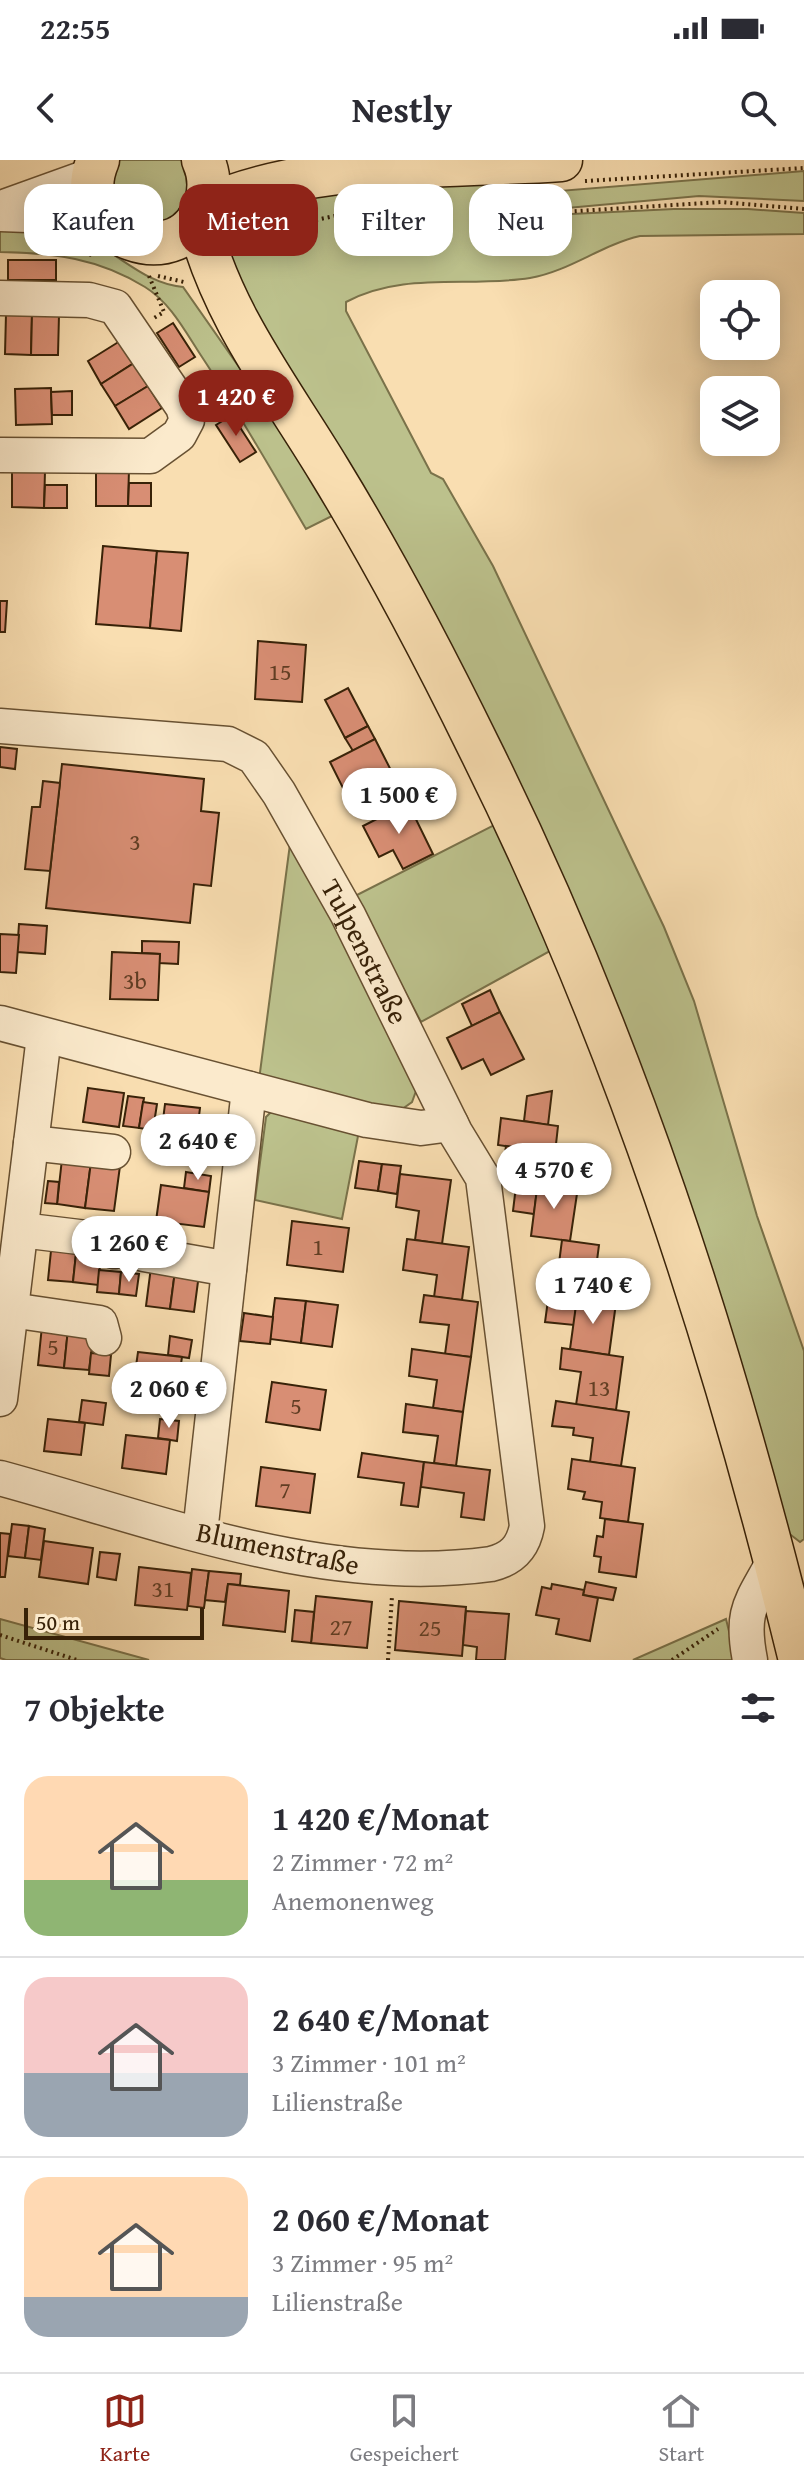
<!DOCTYPE html>
<html lang="de">
<meta charset="utf-8">
<style>
body{margin:0;font-family:"Gentium Book Plus",serif;background:#f7f7f7;color:#2b2b33;height:100vh;display:flex;flex-direction:column;font-size:30px;white-space:nowrap}
*{box-sizing:border-box;margin:0}
p{font-size:26px;color:#7c7c81}
.icon{flex:none;width:44px;height:44px;fill:none;stroke:currentColor;stroke-width:2;stroke-linecap:round;stroke-linejoin:round}
.map{position:relative;height:1500px;overflow:hidden}
.drawer{display:flex;flex-direction:column;background:#fff;flex:1}
.drawer>*{flex:none}
.banner{position:absolute;left:24px;top:24px;width:756px;height:72px;display:flex;gap:16px}
.controls{position:absolute;left:700px;top:120px;display:grid;gap:16px}
.controls a{display:grid;place-items:center;width:80px;height:80px;border-radius:16px;background:#fff;box-shadow:0 4px 20px #0003;font-size:40px}
.scale{position:absolute;left:24px;bottom:20px;width:180px;box-sizing:border-box;padding-left:8px;border:4px solid #382208;border-top:0;font-size:22px;line-height:28px;white-space:nowrap;color:#382208;-webkit-text-stroke:6px #fbeacc;paint-order:stroke}
.price{position:absolute;translate:-50% -68px;padding:0 18px;border-radius:28px;background:#fff;color:#222;font-size:26px;line-height:52px;filter:drop-shadow(0 2px 4px #0008)}
.price::after{content:'';position:absolute;left:50%;top:48px;width:24px;height:18px;margin-left:-12px;background:inherit;clip-path:polygon(0 0,100% 0,50% 100%)}
.price.current{background:#8f2418;color:#fff}
ul{padding:0;list-style:none}
li{display:flex;align-items:center;gap:24px;height:200px;padding:0 24px}
li+li{border-top:2px solid #e1e1e2}
li span{display:grid;place-items:center;flex:none;width:224px;height:160px;border-radius:24px;color:#555}
li>.icon{margin-inline-start:auto}
span .icon{width:96px;height:96px;fill:#fffc;stroke-width:1}
li b{font-size:34px}
h2{display:flex;justify-content:space-between;align-items:center;height:96px;padding:0 24px;font-size:34px}
.tag{padding:0 28px;border-radius:24px;background:#fff;box-shadow:0 4px 20px #0003;font-size:28px;line-height:72px}
.tag.current{background:#8f2418;color:#fff}
.status{display:flex;justify-content:space-between;align-items:center;height:56px;padding:0 40px;background:#fff;direction:ltr}
.status svg{height:22px;fill:currentColor}
header{display:flex;justify-content:space-between;align-items:center;height:104px;padding:0 24px;background:#fff;font-size:36px;font-weight:700}
.tabs{display:flex;justify-content:space-around;align-items:center;height:112px;border-top:2px solid #e1e1e2;background:#fff;font-size:22px;color:#7c7c81}
.tabs a{display:grid;justify-items:center;gap:4px}
.tabs .current{color:#8f2418}
.map>svg:first-child{display:block}
.green{fill:#bcc18c;stroke:#7a724a;stroke-width:2}
.building{fill:#d88e74;stroke:#382208;stroke-width:2}
.lines{fill:none;stroke-linecap:round;stroke-linejoin:round}
.minor-casing{stroke:#685132;stroke-width:37}
.major-casing{stroke:#382208;stroke-width:45}
.path{stroke:#382208;stroke-width:4;stroke-dasharray:2 4;stroke-linecap:butt}
.minor{stroke:#fbeacc;stroke-width:34}
.major{stroke:#f9deb1;stroke-width:42}
.labels{text-anchor:middle;stroke-width:7;stroke-linejoin:round;paint-order:stroke}
.number-label{font-size:24px;fill:#603d23}
.street-label{font-size:28px;fill:#382208;stroke:#fbeacc}
</style>
<div class="status"><b>22:55</b><svg viewBox="0 0 49 12"><path d="M0 12V9h3v3zM5 12V6h3v6zM10 12V3h3v9zM15 12V0h3v12zM26 1h20v11H26zM47 4h2v5h-2z"/></svg></div>
<header><svg class="icon" aria-label="back" viewBox="0 0 24 24"><path d="M15 5l-7 7 7 7"/></svg>Nestly<svg class="icon" aria-label="search" viewBox="0 0 24 24"><circle cx="10" cy="10" r="6"/><path d="M15 15l6 6"/></svg></header>
<div class="map">
<svg width="804" height="1500" viewBox="0 0 804 1500">
<rect width="100%" height="100%" fill="#f9deb1"/>
<filter id="stains"><feTurbulence type="fractalNoise" baseFrequency=".0025" numOctaves="4"/><feColorMatrix values="0 0 0 0 .2 0 0 0 0 .09 0 0 0 0 .02 0 0 0 .5 -.17"/></filter>
<radialGradient id="worn" r=".72"><stop offset=".6" stop-color="#630" stop-opacity="0"/><stop offset="1" stop-color="#630" stop-opacity=".3"/></radialGradient>
<g class="green">
<polygon points="116,0 183,0 192,22 180,56 144,68 114,48 110,11"/>
<polygon points="804,11 804,41 699,36 567,48 541,44 534,33"/>
<path d="M 490,20 L 518,51 L 530,56 L 674,49 L 748,49 L 804,53 L 804,74 L 640,76 C 601,85 570,111 530,118 C 468,128 404,111 346,142 L 346,151 L 431,313 L 443,319 L 493,406 L 664,767 L 694,841 L 757,1056 L 804,1191 L 804,1379 L 800,1382 L 787,1372 L 670,1009 L 243,142 L 216,67 L 254,38 Z"/>
<path d="M 0,69 C 24,71 53,69 76,76 C 116,88 140,123 183,127 L 318,320 L 336,354 L 306,369 C 272,311 239,253 202,197 C 186,173 171,143 145,127 C 98,98 54,93 0,92 Z"/>
<polygon points="502,661 559,786 421,862 355,736"/>
<polygon points="290,684 336,758 416,931 412,942 398,952 259,920"/>
<polygon points="280,952 359,971 342,1059 255,1040 266,957 270,953"/>
<polygon points="0,1459 149,1500 6,1500 0,1498"/>
<polygon points="726,1459 736,1500 633,1500"/>
</g>
<g class="building">
<rect x="8" y="100" width="48" height="20"/>
<polygon points="6,154 32,154 31,195 5,194"/>
<polygon points="32,154 59,155 58,195 31,195"/>
<polygon points="173,163 195,197 179,207 157,173"/>
<polygon points="120,181 134,203 101,224 88,201"/>
<polygon points="134,203 148,226 115,246 101,224"/>
<polygon points="148,226 162,248 129,269 115,246"/>
<polygon points="51,228 52,264 16,265 15,229"/>
<polygon points="72,231 72,255 52,255 51,232"/>
<polygon points="232,255 256,292 240,302 216,265"/>
<polygon points="96,309 129,309 128,346 96,346"/>
<polygon points="12,311 45,311 44,348 12,347"/>
<polygon points="129,323 151,323 151,346 128,346"/>
<polygon points="45,325 67,325 67,348 44,348"/>
<polygon points="103,386 157,391 150,468 96,464"/>
<polygon points="157,391 188,393 181,471 150,468"/>
<polygon points="0,441 7,441 5,472 0,472"/>
<polygon points="258,481 306,485 302,542 255,539"/>
<polygon points="348,528 368,566 345,578 325,540"/>
<polygon points="368,566 375,579 353,591 345,578"/>
<polygon points="375,579 400,628 368,643 360,627 346,634 330,602"/>
<polygon points="0,587 17,589 15,609 0,607"/>
<polygon points="62,604 204,619 201,651 219,653 211,726 194,724 190,763 46,748"/>
<polygon points="43,621 60,623 50,711 25,709 32,647 40,647"/>
<polygon points="400,628 408,643 386,654 378,638"/>
<polygon points="408,643 433,694 403,709 393,690 379,697 363,666"/>
<polygon points="19,764 47,766 45,794 17,792"/>
<polygon points="0,774 19,775 16,813 0,812"/>
<polygon points="142,781 179,782 178,804 159,803 160,794 142,793"/>
<polygon points="112,792 160,794 158,840 110,839"/>
<polygon points="490,830 500,852 472,866 462,844"/>
<polygon points="500,852 524,899 491,915 483,899 462,909 447,878"/>
<polygon points="88,928 124,933 119,967 83,962"/>
<polygon points="552,931 548,965 524,961 527,936"/>
<polygon points="128,936 144,938 139,968 123,966"/>
<polygon points="143,942 157,944 153,970 139,968"/>
<polygon points="165,944 200,948 196,980 161,976"/>
<polygon points="501,958 558,966 555,993 498,985"/>
<polygon points="506,986 555,993 550,1023 502,1016"/>
<polygon points="62,999 91,1002 85,1048 57,1044"/>
<polygon points="359,1001 382,1004 378,1031 355,1028"/>
<polygon points="91,1002 120,1006 114,1051 85,1048"/>
<polygon points="382,1004 401,1006 397,1034 378,1031"/>
<polygon points="186,1012 211,1016 209,1032 184,1028"/>
<polygon points="400,1014 451,1020 442,1084 415,1080 419,1051 396,1047"/>
<polygon points="517,1018 538,1021 534,1054 513,1051"/>
<polygon points="48,1021 59,1022 57,1044 45,1043"/>
<polygon points="538,1021 578,1027 570,1081 531,1076"/>
<polygon points="161,1025 209,1032 204,1067 156,1061"/>
<polygon points="292,1061 349,1068 343,1112 287,1105"/>
<polygon points="407,1079 469,1087 462,1140 434,1137 437,1115 403,1110"/>
<polygon points="562,1080 599,1085 592,1139 555,1134"/>
<polygon points="52,1081 77,1084 73,1122 48,1120"/>
<polygon points="77,1084 102,1086 98,1125 73,1122"/>
<polygon points="151,1107 175,1111 170,1149 146,1146"/>
<polygon points="99,1110 121,1112 119,1134 97,1132"/>
<polygon points="175,1111 199,1114 194,1152 170,1149"/>
<polygon points="121,1112 139,1114 136,1136 119,1134"/>
<polygon points="549,1133 577,1138 574,1165 545,1162"/>
<polygon points="424,1135 478,1142 471,1197 445,1194 449,1165 420,1162"/>
<polygon points="275,1138 306,1141 301,1183 270,1179"/>
<polygon points="577,1138 616,1143 609,1195 570,1189"/>
<polygon points="306,1141 338,1145 332,1187 301,1183"/>
<polygon points="244,1153 273,1157 270,1184 240,1181"/>
<polygon points="42,1166 68,1169 64,1208 38,1205"/>
<polygon points="68,1169 94,1172 89,1210 64,1208"/>
<polygon points="170,1176 192,1180 189,1198 168,1195"/>
<polygon points="562,1188 623,1197 616,1250 576,1245 581,1212 560,1209"/>
<polygon points="412,1189 471,1197 463,1252 433,1248 437,1220 409,1216"/>
<polygon points="138,1192 182,1197 177,1232 133,1227"/>
<polygon points="91,1193 111,1195 109,1216 89,1214"/>
<polygon points="272,1222 326,1230 320,1270 266,1262"/>
<polygon points="82,1240 106,1243 103,1265 79,1262"/>
<polygon points="556,1241 629,1252 621,1306 590,1302 593,1278 573,1275 574,1268 552,1266"/>
<polygon points="406,1244 463,1252 456,1306 434,1303 438,1276 403,1272"/>
<polygon points="48,1259 85,1263 81,1295 44,1291"/>
<polygon points="160,1259 179,1261 177,1281 158,1278"/>
<polygon points="126,1275 170,1280 166,1314 122,1308"/>
<polygon points="362,1293 424,1302 418,1347 401,1345 404,1323 358,1317"/>
<polygon points="572,1299 635,1308 628,1362 600,1358 602,1342 583,1339 585,1332 568,1329"/>
<polygon points="424,1302 490,1310 484,1360 461,1357 464,1333 421,1327"/>
<polygon points="261,1307 315,1314 310,1353 256,1346"/>
<polygon points="605,1359 643,1364 636,1417 599,1412 601,1397 594,1396 597,1376 603,1377"/>
<polygon points="12,1364 29,1366 25,1398 8,1396"/>
<polygon points="29,1366 45,1369 41,1400 25,1398"/>
<polygon points="0,1373 10,1374 5,1417 0,1417"/>
<polygon points="44,1381 93,1388 88,1424 39,1417"/>
<polygon points="100,1392 120,1394 116,1420 97,1417"/>
<polygon points="139,1407 191,1413 187,1450 135,1445"/>
<polygon points="192,1409 209,1411 204,1448 188,1446"/>
<polygon points="209,1411 241,1414 240,1425 228,1424 225,1442 205,1440"/>
<polygon points="586,1422 616,1428 613,1440 583,1435"/>
<polygon points="228,1424 289,1431 285,1472 223,1465"/>
<polygon points="552,1424 584,1430 583,1435 598,1438 590,1481 556,1474 559,1459 536,1455 542,1427 551,1429"/>
<polygon points="316,1436 372,1442 367,1488 311,1483"/>
<polygon points="399,1441 466,1447 462,1496 395,1490"/>
<polygon points="295,1450 314,1452 311,1483 292,1481"/>
<polygon points="466,1451 509,1454 505,1500 476,1500 477,1487 463,1485"/>
</g>
<g class="lines">
<defs>
<g id="minor">
<polyline points="7,46 93,15"/>
<polyline points="0,54 81,57 106,63"/>
<polyline points="0,138 89,140 115,147 183,247 187,260 179,275 150,296 0,295"/>
<path id="s1" d="M 0,566 L 228,584 L 254,597 L 279,633 L 348,755 L 455,972 L 483,1018 L 527,1366 C 523,1388 512,1399 491,1404 C 324,1427 158,1361 0,1318"/>
<polyline points="0,863 367,960 421,968 451,964"/>
<polyline points="31,983 113,992"/>
<polyline points="21,1070 112,1081 114,1091"/>
<polyline points="144,1094 229,1109"/>
<polyline points="11,1150 100,1163 104,1178"/>
<polyline points="0,1239 44,876"/>
<polyline points="200,1373 249,929"/>
<path d="M 750,1500 C 740,1449 752,1443 775,1399"/>
</g>
<g id="major">
<path d="M 98,0 C 65,78 184,119 206,42 C 210,28 209,13 203,0"/>
<path d="M 205,47 C 309,0 446,8 561,0"/>
<path d="M 198,60 C 221,154 280,229 329,310 C 384,400 433,493 479,587 C 624,878 723,1185 800,1500"/>
</g>
</defs>
<use href="#minor" class="minor-casing"/>
<use href="#major" class="major-casing"/>
<g class="path">
<polyline points="585,21 804,8"/>
<polyline points="520,36 528,46 562,52 721,42 804,49"/>
<polyline points="42,87 93,95"/>
<polyline points="239,88 258,72 397,43"/>
<polyline points="149,116 164,152 154,158"/>
<polyline points="158,116 184,122"/>
<polyline points="0,1475 77,1500"/>
<polyline points="388,1500 392,1436"/>
<polyline points="672,1500 718,1469"/>
</g>
<use href="#minor" class="minor"/>
<use href="#major" class="major"/>
</g>
<g class="labels">
<g class="number-label">
<text x="280" y="520">15</text>
<text x="135" y="690">3</text>
<text x="135" y="829">3b</text>
<text x="318" y="1095">1</text>
<text x="53" y="1195">5</text>
<text x="599" y="1236">13</text>
<text x="296" y="1254">5</text>
<text x="285" y="1338">7</text>
<text x="163" y="1437">31</text>
<text x="341" y="1475">27</text>
<text x="430" y="1476">25</text>
</g>
<g class="street-label">
<text dy="10" stroke="none"><textPath href="#s1" startOffset="482">Tulpenstraße</textPath></text>
<text transform="translate(278 1388) rotate(12)" y="10">Blumenstraße</text>
</g>
</g>
<rect width="100%" height="100%" filter="url(#stains)"/>
<rect width="100%" height="100%" fill="url(#worn)"/>
</svg>
<div class="controls">
<a><svg class="icon" aria-label="locate" viewBox="0 0 24 24"><circle cx="12" cy="12" r="6"/><path d="M12 2v4M12 18v4M2 12h4M18 12h4"/></svg></a>
<a><svg class="icon" aria-label="layers" viewBox="0 0 24 24"><path d="M12 4l9 5-9 5-9-5zM3 14l9 5 9-5"/></svg></a>
</div>
<div class="scale">50 m</div>
<b class="price current" style="left:236px;top:278px">1 420 €</b>
<b class="price" style="left:399px;top:676px">1 500 €</b>
<b class="price" style="left:198px;top:1022px">2 640 €</b>
<b class="price" style="left:554px;top:1051px">4 570 €</b>
<b class="price" style="left:129px;top:1124px">1 260 €</b>
<b class="price" style="left:593px;top:1166px">1 740 €</b>
<b class="price" style="left:169px;top:1270px">2 060 €</b>
<div class="banner">
<a class="tag">Kaufen</a>
<a class="tag current">Mieten</a>
<a class="tag">Filter</a>
<a class="tag">Neu</a>
</div>
</div>
<section class="drawer">
<h2>7 Objekte<svg class="icon" aria-label="filters" viewBox="0 0 24 24"><path d="M4 7h16M4 17h16"/><circle cx="9" cy="7" r="2"/><circle cx="15" cy="17" r="2"/></svg></h2>
<ul>
<li><span style="background:linear-gradient(#ffd9b3 65%,#8fb573 0)"><svg class="icon" aria-label="home" viewBox="0 0 24 24"><path d="M3 11l9-7 9 7M6 9v11h12V9"/></svg></span><div><b>1 420 €/Monat</b><p>2 Zimmer · 72 m²</p><p>Anemonenweg</p></div></li>
<li><span style="background:linear-gradient(#f6c9c9 60%,#9aa5b1 0)"><svg class="icon" aria-label="home" viewBox="0 0 24 24"><path d="M3 11l9-7 9 7M6 9v11h12V9"/></svg></span><div><b>2 640 €/Monat</b><p>3 Zimmer · 101 m²</p><p>Lilienstraße</p></div></li>
<li><span style="background:linear-gradient(#ffd9b3 75%,#9aa5b1 0)"><svg class="icon" aria-label="home" viewBox="0 0 24 24"><path d="M3 11l9-7 9 7M6 9v11h12V9"/></svg></span><div><b>2 060 €/Monat</b><p>3 Zimmer · 95 m²</p><p>Lilienstraße</p></div></li>
</ul>
</section>
<nav class="tabs">
<a class="current"><svg class="icon" aria-label="map" viewBox="0 0 24 24"><path d="M3 6l6-2 6 2 6-2v14l-6 2-6-2-6 2zM9 4v14M15 6v14"/></svg>Karte</a>
<a><svg class="icon" aria-label="saved" viewBox="0 0 24 24"><path d="M7 4h10v16l-5-4-5 4z"/></svg>Gespeichert</a>
<a><svg class="icon" aria-label="home" viewBox="0 0 24 24"><path d="M3 11l9-7 9 7M6 9v11h12V9"/></svg>Start</a>
</nav>
